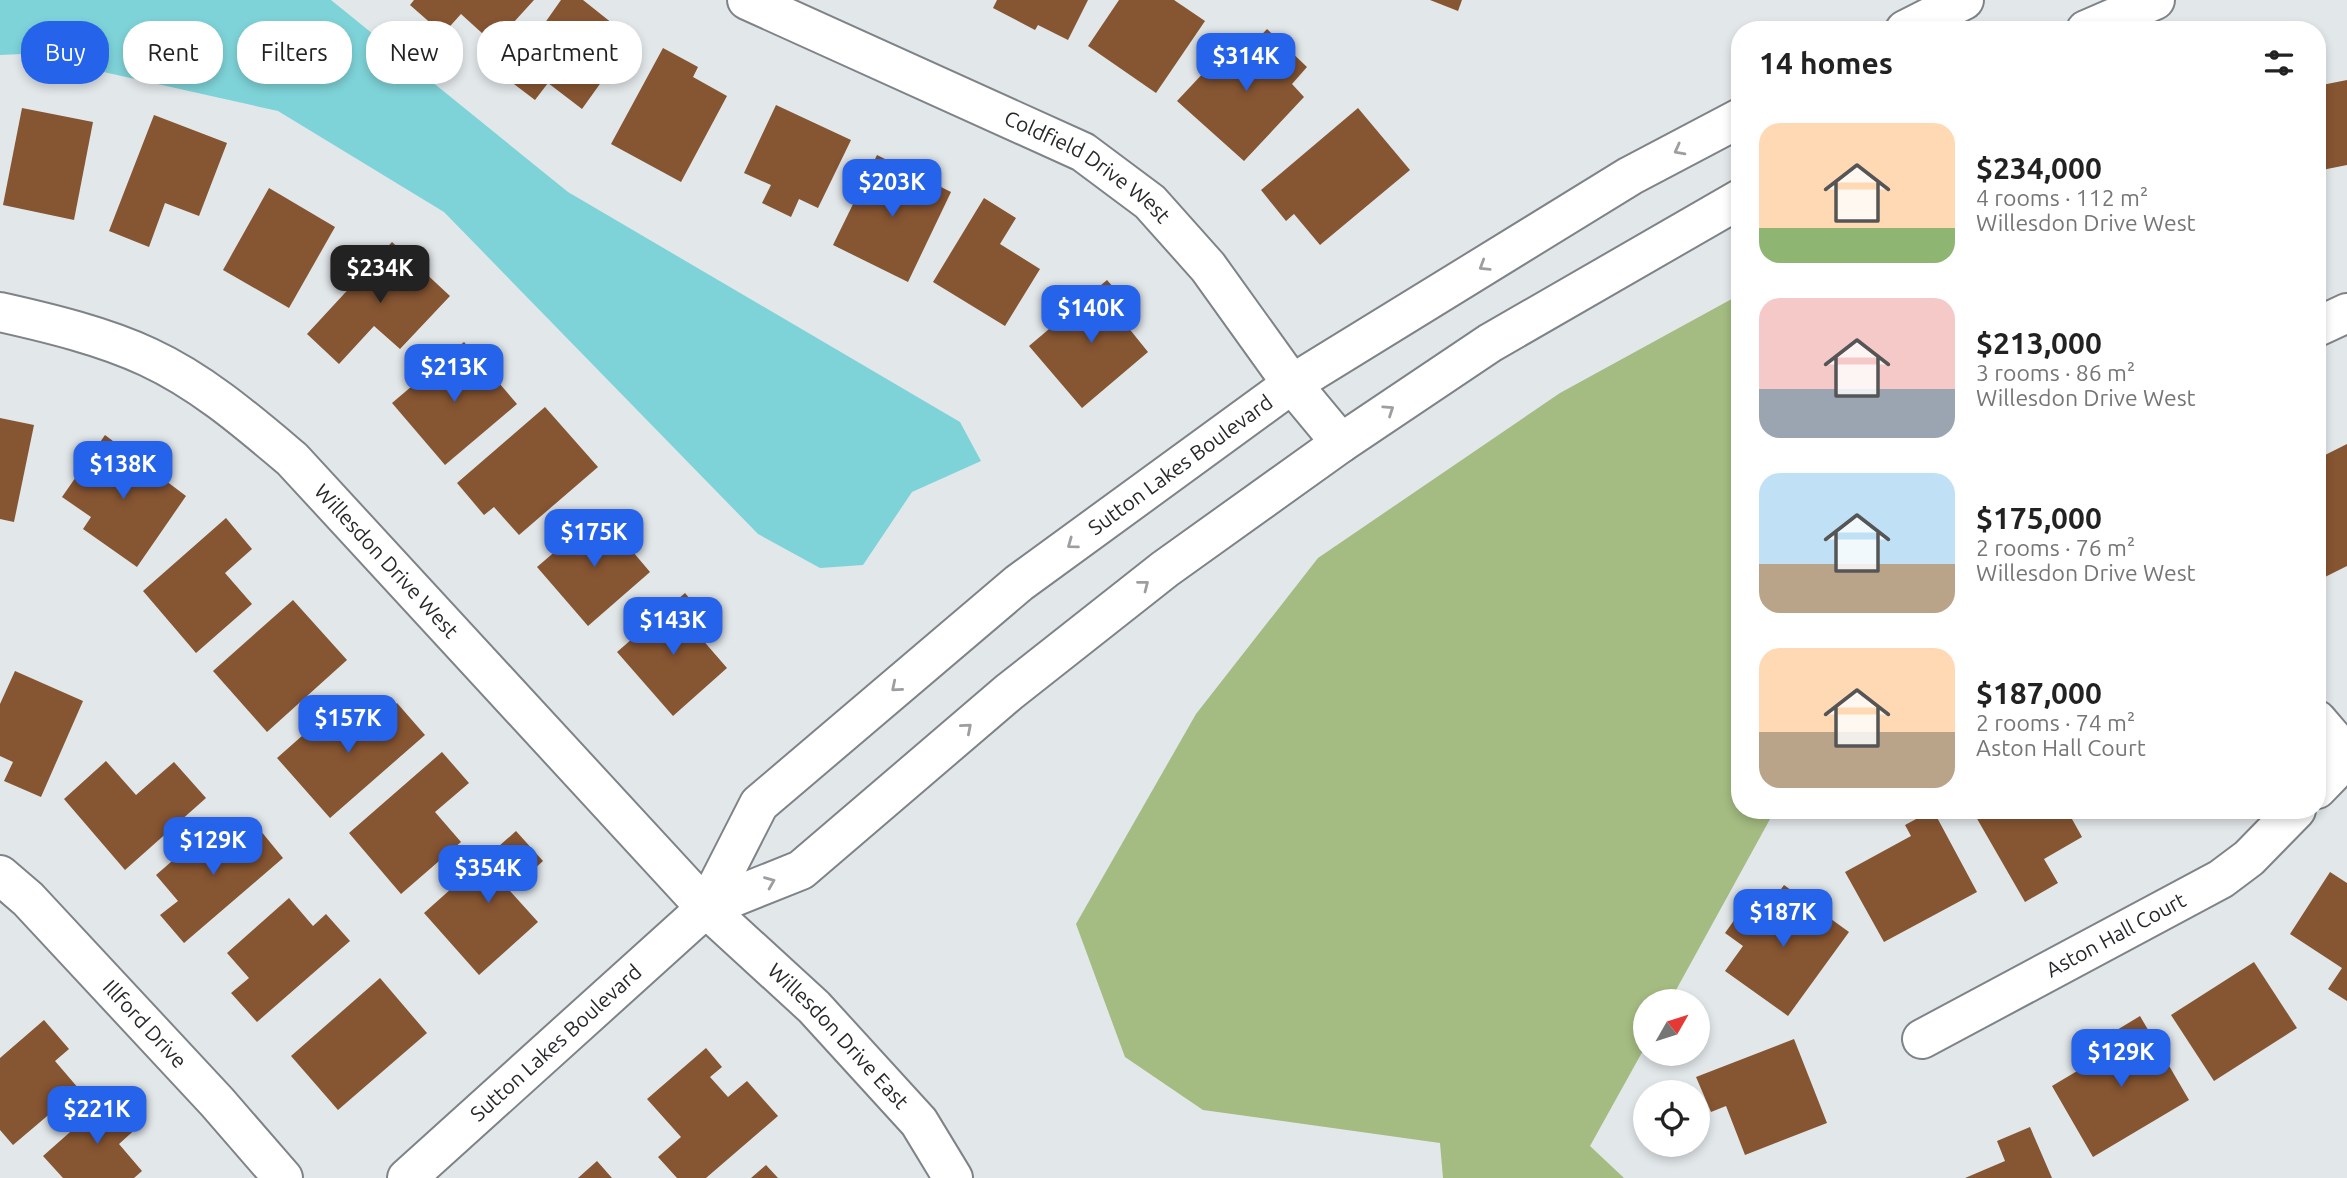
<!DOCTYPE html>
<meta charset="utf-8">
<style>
body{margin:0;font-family:Ubuntu,sans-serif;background:#f2f2f2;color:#222;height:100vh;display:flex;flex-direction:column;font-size:26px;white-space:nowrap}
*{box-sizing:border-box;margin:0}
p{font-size:23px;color:#767676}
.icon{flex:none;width:38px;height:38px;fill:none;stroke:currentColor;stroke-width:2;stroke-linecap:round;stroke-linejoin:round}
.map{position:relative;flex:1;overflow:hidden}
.drawer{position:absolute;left:1731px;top:21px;width:595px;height:798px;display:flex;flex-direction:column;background:#fff;border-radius:28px;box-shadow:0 4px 10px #0003}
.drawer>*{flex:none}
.guide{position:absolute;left:21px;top:21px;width:665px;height:63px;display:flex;gap:14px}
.needle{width:46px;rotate:51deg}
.tools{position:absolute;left:1633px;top:989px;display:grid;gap:14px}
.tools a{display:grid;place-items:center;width:77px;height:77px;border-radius:50%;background:#fff;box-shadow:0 4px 10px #0003;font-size:35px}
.price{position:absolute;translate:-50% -60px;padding:0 16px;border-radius:14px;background:#2563eb;color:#fff;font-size:23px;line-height:46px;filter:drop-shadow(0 2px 4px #0008)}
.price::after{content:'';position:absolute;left:50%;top:42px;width:21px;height:16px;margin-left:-10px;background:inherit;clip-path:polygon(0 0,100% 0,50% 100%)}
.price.on{background:#222;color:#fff}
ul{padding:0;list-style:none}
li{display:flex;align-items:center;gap:21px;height:175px;padding:0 28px}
li span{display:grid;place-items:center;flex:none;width:196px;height:140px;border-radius:21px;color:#555}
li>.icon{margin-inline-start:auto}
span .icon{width:84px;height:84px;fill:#fffc;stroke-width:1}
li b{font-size:30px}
h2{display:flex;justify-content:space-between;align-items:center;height:84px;padding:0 28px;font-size:30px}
.chip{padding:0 24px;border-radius:28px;background:#fff;box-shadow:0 4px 10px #0003;font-size:24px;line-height:63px}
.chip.on{background:#2563eb;color:#fff}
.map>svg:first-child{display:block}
.forest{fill:#a4bb81}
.water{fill:#7ed3d8}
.building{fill:#865532}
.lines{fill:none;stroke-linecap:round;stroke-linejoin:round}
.minor-casing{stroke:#7f8387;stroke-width:42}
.minor{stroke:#fff;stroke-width:38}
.oneway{stroke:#9d9e9f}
.labels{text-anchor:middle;stroke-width:7;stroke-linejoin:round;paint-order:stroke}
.street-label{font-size:21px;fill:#262829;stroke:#e2e7ea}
</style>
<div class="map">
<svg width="2347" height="1178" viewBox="0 0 2347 1178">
<rect width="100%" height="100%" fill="#e2e7ea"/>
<polygon class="forest" points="1739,295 1740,810 1775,810 1670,1001 1645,1001 1645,1047 1590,1146 1624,1178 1443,1178 1440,1143 1203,1110 1125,1057 1076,924 1196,714 1318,558 1560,393"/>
<polygon class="water" points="0,0 331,0 568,192 960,422 981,461 912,492 863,565 820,568 758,534 444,212 278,111 23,54 0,55"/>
<g class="building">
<polygon points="414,0 534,0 494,44 461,14 443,34 410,5"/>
<polygon points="561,0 583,0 632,39 582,109 548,83 535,100 506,78"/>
<polygon points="997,0 1088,0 1068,40 1038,25 1035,30 993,8"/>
<polygon points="1119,0 1174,0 1205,21 1156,93 1088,46"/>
<polygon points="1430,0 1462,0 1458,11"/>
<polygon points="1267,29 1307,67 1292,84 1304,97 1244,161 1177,101 1236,38 1248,49"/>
<polygon points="663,48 698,67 693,77 727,96 681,182 611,144"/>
<polygon points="2347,80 2347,165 2317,171 2317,86"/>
<polygon points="776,105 851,140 818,208 799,199 791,217 762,203 771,185 744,173"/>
<polygon points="22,108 93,122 74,220 3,205"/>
<polygon points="1358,108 1410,170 1320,245 1294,214 1286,221 1261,190"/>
<polygon points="154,115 227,143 199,216 165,203 149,247 109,231"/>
<polygon points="877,155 951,192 908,282 833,245"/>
<polygon points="269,188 335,227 289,308 223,270"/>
<polygon points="984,198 1016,218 1000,244 1040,269 1005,326 933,282"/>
<polygon points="392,242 450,296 400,349 374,326 339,364 307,334"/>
<polygon points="1107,280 1134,311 1123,321 1148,352 1082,408 1029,346"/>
<polygon points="464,342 517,404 445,465 392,403"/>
<polygon points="545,407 598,467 519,535 494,507 484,515 457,483"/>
<polygon points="0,418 34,425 14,522 0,519"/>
<polygon points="105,435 186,496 137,567 83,529 91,517 62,497"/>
<polygon points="2347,444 2347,566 2317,581 2317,459"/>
<polygon points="600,513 650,572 588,626 537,567"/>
<polygon points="226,518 252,549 225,573 252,604 196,653 143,591"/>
<polygon points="685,593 701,612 688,623 727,668 673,716 617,652"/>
<polygon points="293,600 347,660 267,732 213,671"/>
<polygon points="15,671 83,701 41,797 4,781 13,762 0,756 0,704"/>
<polygon points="397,703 425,735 330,818 277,758 337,705 362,733"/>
<polygon points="442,752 469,783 435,812 461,842 401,894 349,833"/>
<polygon points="106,761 136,795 174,762 206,798 125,870 64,799"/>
<polygon points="1933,810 1977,892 1884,942 1845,872 1911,836 1905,825"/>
<polygon points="1972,810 2067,810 2082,837 2044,859 2058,883 2025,902"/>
<polygon points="217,822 239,847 260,830 283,858 184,943 160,915 178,901 156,875"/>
<polygon points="516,831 543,861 510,891 538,922 479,975 424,913"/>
<polygon points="2330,872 2347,883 2347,1001 2328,989 2342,968 2290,934"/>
<polygon points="1784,885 1849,932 1788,1016 1725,971 1743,946 1725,933 1745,905 1761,917"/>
<polygon points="289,898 313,926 326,914 350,941 257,1022 231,993 249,978 227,953"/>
<polygon points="2254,962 2297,1028 2214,1081 2171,1015"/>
<polygon points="380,978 427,1033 338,1110 291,1056"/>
<polygon points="2140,1016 2189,1100 2093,1157 2052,1086 2114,1049 2107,1036"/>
<polygon points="44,1020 69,1049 55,1061 79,1089 13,1145 0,1130 0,1058"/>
<polygon points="1794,1039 1827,1123 1745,1155 1726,1106 1711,1112 1696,1077"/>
<polygon points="706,1048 722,1067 710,1077 728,1097 747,1081 778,1116 706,1178 677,1178 658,1157 681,1137 647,1099"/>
<polygon points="113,1094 140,1125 119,1144 142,1171 134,1178 63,1178 43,1156"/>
<polygon points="2030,1127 2052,1178 1965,1178 2005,1161 1997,1141"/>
<polygon points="597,1161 612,1178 578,1178"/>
<polygon points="766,1165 778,1178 751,1178"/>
</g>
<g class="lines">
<defs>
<g id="minor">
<path id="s1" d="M 747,0 L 1083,152 L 1150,202 L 1208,267 L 1292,384 L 1341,443"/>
<polyline points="1905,30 1964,0"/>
<polyline points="2086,30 2155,0"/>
<path id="s2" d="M 0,312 C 49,323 103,336 148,357 C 202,382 247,421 292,459 L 706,908 L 814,1007 L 919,1122 L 953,1178"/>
<polyline points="2317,327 2347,313"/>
<polyline points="2317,720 2347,755"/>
<polyline points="2317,789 2347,758"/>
<path id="s3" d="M 0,875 L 28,899 L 217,1102 L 283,1178"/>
<path id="s4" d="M 706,908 L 759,804 L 1019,583 L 1292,384 L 1630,176 L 1740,118"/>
<path id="s5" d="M 1922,1039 L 2221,879 L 2249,858 L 2296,810"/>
<path id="s6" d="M 407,1178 L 706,908 L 801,870 L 1009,692 L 1165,569 L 1341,443 L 1490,343 L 1740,199"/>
</g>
</defs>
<use href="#minor" class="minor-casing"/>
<use href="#minor" class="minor"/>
</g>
<defs><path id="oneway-chevron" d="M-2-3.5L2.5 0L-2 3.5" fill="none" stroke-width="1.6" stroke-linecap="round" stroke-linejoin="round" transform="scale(1.75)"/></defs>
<g class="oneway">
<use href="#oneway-chevron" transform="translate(1679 150) rotate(152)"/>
<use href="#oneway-chevron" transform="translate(1484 266) rotate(148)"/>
<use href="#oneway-chevron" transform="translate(1389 410) rotate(-34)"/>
<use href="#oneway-chevron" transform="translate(1072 544) rotate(144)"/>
<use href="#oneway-chevron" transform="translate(1144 585) rotate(-38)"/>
<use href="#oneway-chevron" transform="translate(896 687) rotate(140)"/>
<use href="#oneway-chevron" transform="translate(967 728) rotate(-41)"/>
<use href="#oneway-chevron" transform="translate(770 882) rotate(-22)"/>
</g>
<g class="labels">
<g class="street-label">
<text dy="7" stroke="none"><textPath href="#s1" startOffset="380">Coldfield Drive West</textPath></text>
<text dy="7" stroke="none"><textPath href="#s4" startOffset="658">Sutton Lakes Boulevard</textPath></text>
<text dy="7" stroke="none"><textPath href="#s2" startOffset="471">Willesdon Drive West</textPath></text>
<text dy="7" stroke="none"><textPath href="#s5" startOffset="220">Aston Hall Court</textPath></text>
<text dy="7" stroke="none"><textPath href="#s3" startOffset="208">Illford Drive</textPath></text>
<text dy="7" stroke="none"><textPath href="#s2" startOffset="1127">Willesdon Drive East</textPath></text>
<text dy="7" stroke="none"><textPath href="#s6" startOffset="201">Sutton Lakes Boulevard</textPath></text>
</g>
</g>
</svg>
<div class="tools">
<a><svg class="needle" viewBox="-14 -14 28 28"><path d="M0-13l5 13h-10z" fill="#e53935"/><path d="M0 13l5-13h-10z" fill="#767676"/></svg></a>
<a><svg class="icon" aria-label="locate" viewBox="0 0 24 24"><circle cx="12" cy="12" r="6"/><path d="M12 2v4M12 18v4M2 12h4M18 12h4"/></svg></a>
</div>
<b class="price" style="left:1246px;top:93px">$314K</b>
<b class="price" style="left:892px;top:219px">$203K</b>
<b class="price on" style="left:380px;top:305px">$234K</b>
<b class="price" style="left:1091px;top:345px">$140K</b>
<b class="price" style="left:454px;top:404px">$213K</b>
<b class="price" style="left:123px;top:501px">$138K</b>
<b class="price" style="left:594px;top:569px">$175K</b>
<b class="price" style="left:673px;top:657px">$143K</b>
<b class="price" style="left:348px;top:755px">$157K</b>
<b class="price" style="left:213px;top:877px">$129K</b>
<b class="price" style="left:488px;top:905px">$354K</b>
<b class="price" style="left:1783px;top:949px">$187K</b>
<b class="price" style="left:2121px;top:1089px">$129K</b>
<b class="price" style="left:97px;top:1146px">$221K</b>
<div class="guide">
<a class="chip on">Buy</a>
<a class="chip">Rent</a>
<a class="chip">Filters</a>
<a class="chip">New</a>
<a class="chip">Apartment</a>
</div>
<section class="drawer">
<h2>14 homes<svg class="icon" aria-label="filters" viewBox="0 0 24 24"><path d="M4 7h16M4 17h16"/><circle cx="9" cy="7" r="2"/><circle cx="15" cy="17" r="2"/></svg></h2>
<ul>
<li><span style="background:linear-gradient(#ffd9b3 75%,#8fb573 0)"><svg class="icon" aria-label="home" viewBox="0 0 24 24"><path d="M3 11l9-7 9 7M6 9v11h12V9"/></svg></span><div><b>$234,000</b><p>4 rooms · 112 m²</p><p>Willesdon Drive West</p></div></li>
<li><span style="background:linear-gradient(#f6c9c9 65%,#9aa5b1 0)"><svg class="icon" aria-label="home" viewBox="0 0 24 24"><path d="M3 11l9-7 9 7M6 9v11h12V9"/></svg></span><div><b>$213,000</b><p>3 rooms · 86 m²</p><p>Willesdon Drive West</p></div></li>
<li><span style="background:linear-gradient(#bfe0f5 65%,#b9a48a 0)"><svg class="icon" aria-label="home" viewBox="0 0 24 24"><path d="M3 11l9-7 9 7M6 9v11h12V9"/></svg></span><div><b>$175,000</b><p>2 rooms · 76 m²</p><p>Willesdon Drive West</p></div></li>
<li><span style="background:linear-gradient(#ffd9b3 60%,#b9a48a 0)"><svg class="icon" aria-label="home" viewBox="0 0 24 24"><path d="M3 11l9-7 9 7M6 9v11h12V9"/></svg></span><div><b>$187,000</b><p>2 rooms · 74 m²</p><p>Aston Hall Court</p></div></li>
</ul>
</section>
</div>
